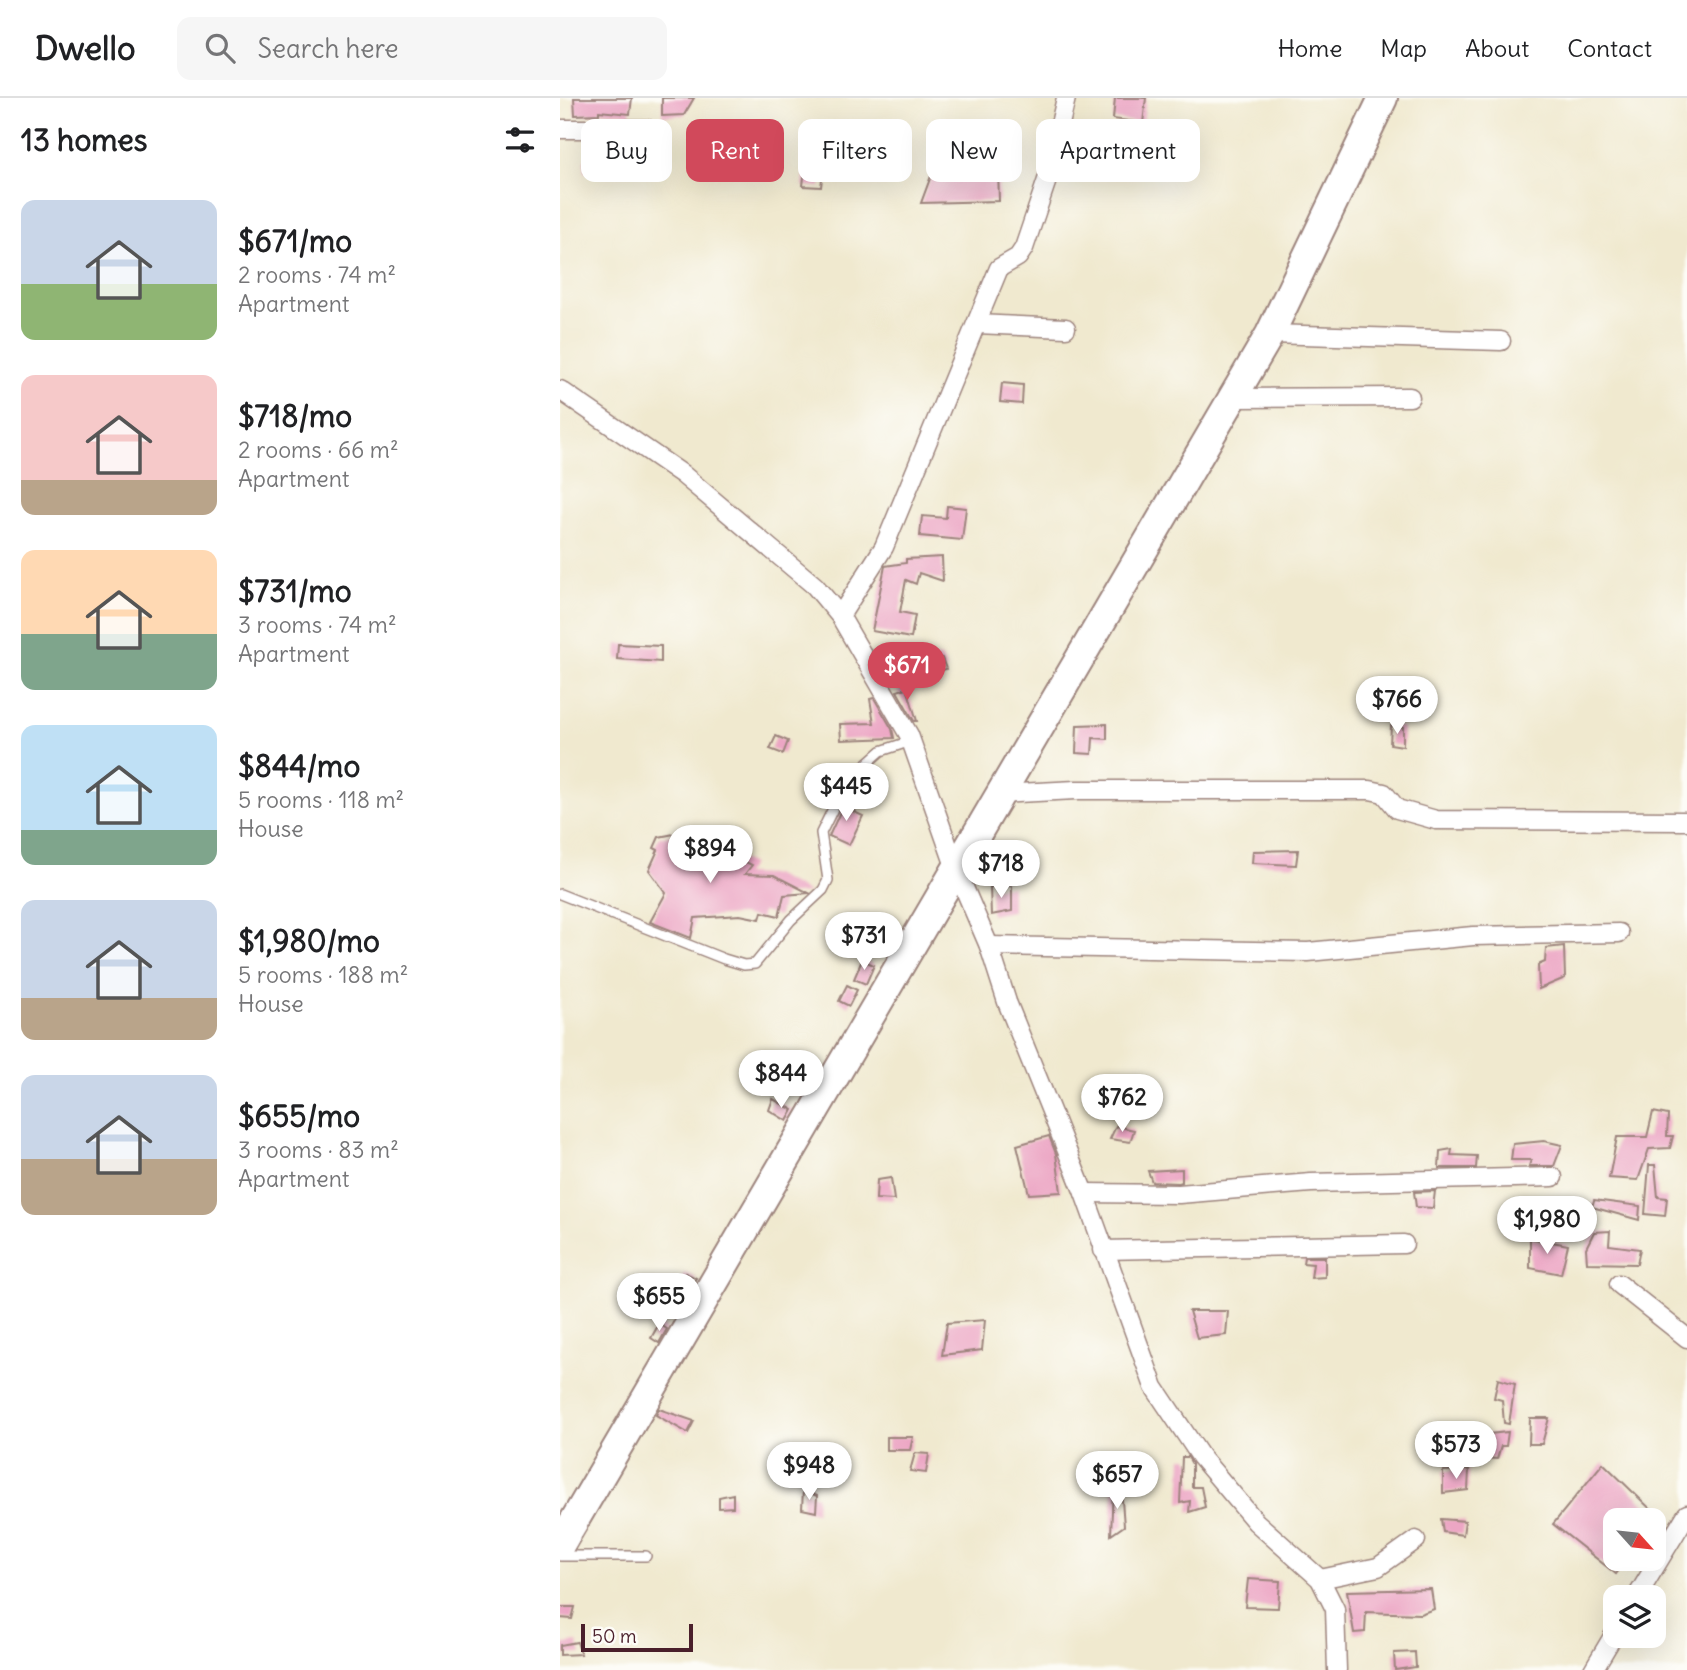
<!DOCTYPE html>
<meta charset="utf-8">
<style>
body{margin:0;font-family:Delius,sans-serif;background:#f6f6f6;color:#202124;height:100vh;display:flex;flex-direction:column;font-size:26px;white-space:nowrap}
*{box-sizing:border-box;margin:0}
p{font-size:23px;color:#757577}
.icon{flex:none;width:38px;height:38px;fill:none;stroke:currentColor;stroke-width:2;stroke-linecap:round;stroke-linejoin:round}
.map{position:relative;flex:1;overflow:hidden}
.side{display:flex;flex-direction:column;background:#fff;width:560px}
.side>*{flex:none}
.hud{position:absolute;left:21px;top:21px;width:665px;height:63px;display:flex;gap:14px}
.needle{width:46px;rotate:117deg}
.tools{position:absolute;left:1043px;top:1410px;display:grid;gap:14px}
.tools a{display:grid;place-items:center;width:63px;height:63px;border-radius:14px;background:#fff;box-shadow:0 7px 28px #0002;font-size:35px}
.scale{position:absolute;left:21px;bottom:18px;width:112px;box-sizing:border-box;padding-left:7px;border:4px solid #4a1f2b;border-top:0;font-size:19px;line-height:24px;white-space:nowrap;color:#4a1f2b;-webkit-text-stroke:5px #fdfcf7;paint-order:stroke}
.price{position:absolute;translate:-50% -60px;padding:0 16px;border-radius:24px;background:#fff;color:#222;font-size:23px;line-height:46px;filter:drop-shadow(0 2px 4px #0008)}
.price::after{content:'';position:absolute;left:50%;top:42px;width:21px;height:16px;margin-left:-10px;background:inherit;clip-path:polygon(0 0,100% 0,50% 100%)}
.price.on{background:#d1495b;color:#fff}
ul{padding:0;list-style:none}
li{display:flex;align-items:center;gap:21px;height:175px;padding:0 21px}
li span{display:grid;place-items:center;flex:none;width:196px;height:140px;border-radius:14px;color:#555}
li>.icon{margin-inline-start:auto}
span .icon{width:84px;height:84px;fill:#fffc;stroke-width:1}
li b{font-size:30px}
h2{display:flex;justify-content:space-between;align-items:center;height:84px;padding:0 21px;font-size:30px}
.chip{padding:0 24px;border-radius:14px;background:#fff;box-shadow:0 7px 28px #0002;font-size:24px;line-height:63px}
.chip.on{background:#d1495b;color:#fff}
header{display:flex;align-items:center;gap:42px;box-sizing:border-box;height:98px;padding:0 35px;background:#fff;border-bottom:2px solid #e0e0e0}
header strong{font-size:33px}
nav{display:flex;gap:38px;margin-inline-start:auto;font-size:24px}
.search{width:490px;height:63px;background:#f6f6f6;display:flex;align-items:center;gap:18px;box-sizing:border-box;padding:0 24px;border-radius:14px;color:#757577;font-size:26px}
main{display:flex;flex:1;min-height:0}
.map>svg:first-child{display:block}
.building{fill:#eca6c4}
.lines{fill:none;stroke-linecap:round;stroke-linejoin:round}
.service-casing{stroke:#9d847d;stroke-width:12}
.minor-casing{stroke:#9d847d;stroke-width:21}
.primary-casing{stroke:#9d847d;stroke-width:32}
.service{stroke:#fff;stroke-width:9}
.minor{stroke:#fff;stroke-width:18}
.primary{stroke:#fff;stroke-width:28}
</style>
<header>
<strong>Dwello</strong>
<div class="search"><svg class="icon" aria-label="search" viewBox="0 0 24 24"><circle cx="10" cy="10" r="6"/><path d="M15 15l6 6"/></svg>Search here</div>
<nav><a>Home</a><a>Map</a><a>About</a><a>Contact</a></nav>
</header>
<main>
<section class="side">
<h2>13 homes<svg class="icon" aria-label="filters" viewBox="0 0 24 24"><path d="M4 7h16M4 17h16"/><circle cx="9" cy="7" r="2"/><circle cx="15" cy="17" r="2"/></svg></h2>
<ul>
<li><span style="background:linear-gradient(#c9d6e8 60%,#8fb573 0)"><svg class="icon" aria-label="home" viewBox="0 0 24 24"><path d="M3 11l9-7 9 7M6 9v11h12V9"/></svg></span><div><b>$671/mo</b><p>2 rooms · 74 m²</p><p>Apartment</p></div></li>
<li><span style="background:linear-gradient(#f6c9c9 75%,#b9a48a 0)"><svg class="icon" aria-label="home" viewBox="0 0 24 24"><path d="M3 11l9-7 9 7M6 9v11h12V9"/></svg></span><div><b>$718/mo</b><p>2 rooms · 66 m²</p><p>Apartment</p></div></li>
<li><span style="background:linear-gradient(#ffd9b3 60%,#7fa58c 0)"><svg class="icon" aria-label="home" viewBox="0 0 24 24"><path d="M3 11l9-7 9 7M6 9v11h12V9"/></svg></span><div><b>$731/mo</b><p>3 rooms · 74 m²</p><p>Apartment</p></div></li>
<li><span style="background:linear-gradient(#bfe0f5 75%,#7fa58c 0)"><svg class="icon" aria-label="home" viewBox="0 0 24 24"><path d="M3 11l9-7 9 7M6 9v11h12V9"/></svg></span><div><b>$844/mo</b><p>5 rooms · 118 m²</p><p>House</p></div></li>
<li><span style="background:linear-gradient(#c9d6e8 70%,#b9a48a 0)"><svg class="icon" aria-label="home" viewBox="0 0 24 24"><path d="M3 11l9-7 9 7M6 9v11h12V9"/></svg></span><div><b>$1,980/mo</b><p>5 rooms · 188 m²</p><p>House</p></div></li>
<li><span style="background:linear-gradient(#c9d6e8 60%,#b9a48a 0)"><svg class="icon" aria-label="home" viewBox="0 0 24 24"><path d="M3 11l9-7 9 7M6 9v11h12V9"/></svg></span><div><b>$655/mo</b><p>3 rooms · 83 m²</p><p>Apartment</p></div></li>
</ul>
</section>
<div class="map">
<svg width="1127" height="1572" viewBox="0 0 1127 1572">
<rect width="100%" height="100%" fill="#fdfcf7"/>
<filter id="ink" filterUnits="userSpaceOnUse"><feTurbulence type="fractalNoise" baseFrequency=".0143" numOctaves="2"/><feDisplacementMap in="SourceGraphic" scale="14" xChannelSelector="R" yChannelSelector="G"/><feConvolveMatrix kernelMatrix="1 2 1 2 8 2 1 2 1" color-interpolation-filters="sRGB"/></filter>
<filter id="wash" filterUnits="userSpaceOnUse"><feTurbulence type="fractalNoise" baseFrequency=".00686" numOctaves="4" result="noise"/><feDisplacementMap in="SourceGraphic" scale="28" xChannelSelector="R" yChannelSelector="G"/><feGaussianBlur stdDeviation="1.57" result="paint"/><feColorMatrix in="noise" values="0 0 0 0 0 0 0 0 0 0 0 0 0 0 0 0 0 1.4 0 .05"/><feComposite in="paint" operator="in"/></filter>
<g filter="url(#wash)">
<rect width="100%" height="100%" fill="#f0e9cf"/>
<g id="blocks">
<g class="building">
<polygon points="14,0 72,0 70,16 39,13 39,16 15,17"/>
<polygon points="102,0 134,0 124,17 102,18"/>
<polygon points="555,0 586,0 583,25 553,21"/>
<rect x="582" y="44" width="12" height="26"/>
<polygon points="24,61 40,62 40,74 24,74"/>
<polygon points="245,70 263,72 261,89 243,88"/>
<polygon points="438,70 439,103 361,105 371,78 378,72"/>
<polygon points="442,285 463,287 462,306 440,304"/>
<polygon points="387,408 406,410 402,442 360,438 362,418 386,420"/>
<polygon points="382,459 383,483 359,475 356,486 346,482 340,514 355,517 351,540 312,533 325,468 346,465 346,461"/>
<polygon points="58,546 101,548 101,564 57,561"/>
<polygon points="369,559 382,560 386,571 368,577"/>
<polygon points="347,590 357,623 354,623 337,593"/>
<polygon points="314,600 332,631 334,640 281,642 280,626 314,625 310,601"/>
<polygon points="547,626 547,641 533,640 532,656 516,655 517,627"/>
<polygon points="831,628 843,629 843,648 830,646"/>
<polygon points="216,638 228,643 223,656 210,651"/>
<polygon points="286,701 298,706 294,714 303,718 289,747 269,738"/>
<polygon points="124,734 192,767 185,776 214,777 249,795 224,797 219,818 202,814 200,821 180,817 135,820 131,840 90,824 106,795 89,772 98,752 94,750 99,739"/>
<polygon points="738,752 736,767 692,765 693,753"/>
<polygon points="452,788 452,813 431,817 430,789"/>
<polygon points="1004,848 1005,880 979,891 978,867 985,864 986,850"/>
<polygon points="302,862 314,867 306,886 294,881"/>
<polygon points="287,887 297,892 289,908 279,903"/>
<polygon points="213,1001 233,1012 227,1023 209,1012"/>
<polygon points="1093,1014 1108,1017 1107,1038 1113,1038 1110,1050 1089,1051 1078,1082 1049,1080 1057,1039 1087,1039"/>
<polygon points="556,1028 574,1032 570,1044 550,1041"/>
<polygon points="489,1038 496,1056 501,1094 469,1096 457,1047"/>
<polygon points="984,1043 1002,1047 994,1068 969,1068 971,1062 951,1062 953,1046"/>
<polygon points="892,1051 891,1057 917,1058 916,1070 879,1070 880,1053"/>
<polygon points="1089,1067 1095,1067 1098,1099 1107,1100 1105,1118 1085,1116"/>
<polygon points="622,1071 622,1084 619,1085 592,1084 588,1073"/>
<polygon points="331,1080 334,1102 316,1101 317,1082"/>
<polygon points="875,1093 873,1110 856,1109 854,1094"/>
<polygon points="1034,1102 1080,1108 1079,1122 1032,1109"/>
<polygon points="1050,1133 1049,1147 1080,1151 1077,1166 1027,1165 1026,1150 1034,1134"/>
<polygon points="970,1140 1008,1147 1001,1176 970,1170"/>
<polygon points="744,1159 765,1159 765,1179 751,1180 753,1166 743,1165"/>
<polygon points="125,1175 136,1180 127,1195 116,1190"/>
<polygon points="629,1213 668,1213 666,1237 637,1240"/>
<polygon points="425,1222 422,1252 382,1257 387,1225"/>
<polygon points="99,1226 107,1231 99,1245 91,1240"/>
<polygon points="938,1281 955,1286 949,1326 944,1325 942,1302 934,1300"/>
<polygon points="99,1311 134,1323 128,1335 96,1317"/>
<polygon points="970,1320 989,1320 982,1346 969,1346"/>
<polygon points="948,1334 946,1348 941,1348 937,1361 924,1360 929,1336"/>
<polygon points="327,1339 353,1339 350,1352 327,1352"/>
<polygon points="355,1355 369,1356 366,1375 350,1373"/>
<polygon points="622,1359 628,1359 632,1366 632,1389 641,1389 645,1409 629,1414 630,1403 620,1405"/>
<polygon points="1043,1365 1107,1427 1094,1444 1094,1423 1055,1423 1055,1461 1067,1461 1056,1476 993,1426"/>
<polygon points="909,1372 908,1392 883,1395 883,1373"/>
<polygon points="553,1389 561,1389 564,1428 551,1437"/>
<polygon points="243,1392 257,1398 256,1414 242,1411"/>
<polygon points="173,1396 173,1409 159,1410 159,1399"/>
<polygon points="881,1421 905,1423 903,1437 883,1434"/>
<polygon points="688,1481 720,1483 718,1510 685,1509"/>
<polygon points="871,1491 874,1511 860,1516 806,1514 805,1534 794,1535 787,1493"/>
<polygon points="0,1509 15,1509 12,1521 0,1520"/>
<polygon points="17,1544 21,1556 0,1557 0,1547"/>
<polygon points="855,1554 856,1569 835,1572 834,1555"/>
</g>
</g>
</g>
<g filter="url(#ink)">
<use href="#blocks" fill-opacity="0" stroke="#9d847d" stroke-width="2"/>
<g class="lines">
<defs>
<g id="service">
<polyline points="0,796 164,861 184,867 195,866 231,822 263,792 268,782 261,735 286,684 321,653 351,643"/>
<polyline points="0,1458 86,1458"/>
</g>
<g id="minor">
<polyline points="0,31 87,31"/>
<polyline points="417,226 506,230"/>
<polyline points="710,236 941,243"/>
<polyline points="0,292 122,376 255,488 280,518 349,637 396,771 429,848 447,904 524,1095 594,1289 641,1359 696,1424 760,1481 775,1511 777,1572"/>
<polyline points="674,300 850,299"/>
<polyline points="280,518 324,449 439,170 458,159 464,150 488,79 506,0"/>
<polyline points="438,696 516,692 810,692 824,695 837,711 876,722 1127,723"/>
<polyline points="429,848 748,854 913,838 1059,835"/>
<polyline points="524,1095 619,1096 751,1085 993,1079"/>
<polyline points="543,1152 844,1146"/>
<polyline points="1059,1186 1127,1240"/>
<polyline points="760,1481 818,1469 856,1442"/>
<polyline points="1076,1500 1127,1416"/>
<polyline points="1033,1572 1055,1535"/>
</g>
<polyline id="primary" points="0,1447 710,236 823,0"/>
</defs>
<use href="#service" class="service-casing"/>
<use href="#minor" class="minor-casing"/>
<use href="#primary" class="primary-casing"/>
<use href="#service" class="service"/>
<use href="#minor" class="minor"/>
<use href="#primary" class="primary"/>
</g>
</g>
</svg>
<div class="tools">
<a><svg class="needle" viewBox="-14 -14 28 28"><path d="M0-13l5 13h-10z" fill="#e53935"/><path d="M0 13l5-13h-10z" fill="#757577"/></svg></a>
<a><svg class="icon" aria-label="layers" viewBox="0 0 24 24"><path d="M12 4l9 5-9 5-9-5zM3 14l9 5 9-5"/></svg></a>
</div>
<div class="scale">50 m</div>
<b class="price on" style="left:347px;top:604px">$671</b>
<b class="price" style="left:837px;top:638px">$766</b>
<b class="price" style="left:286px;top:725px">$445</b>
<b class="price" style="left:150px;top:787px">$894</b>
<b class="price" style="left:441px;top:802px">$718</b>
<b class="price" style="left:304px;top:874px">$731</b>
<b class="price" style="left:221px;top:1012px">$844</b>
<b class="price" style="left:562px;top:1036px">$762</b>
<b class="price" style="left:987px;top:1158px">$1,980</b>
<b class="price" style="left:99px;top:1235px">$655</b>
<b class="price" style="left:896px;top:1383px">$573</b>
<b class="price" style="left:249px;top:1404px">$948</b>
<b class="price" style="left:557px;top:1413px">$657</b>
<div class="hud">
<a class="chip">Buy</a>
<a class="chip on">Rent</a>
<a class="chip">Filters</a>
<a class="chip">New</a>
<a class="chip">Apartment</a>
</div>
</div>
</main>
